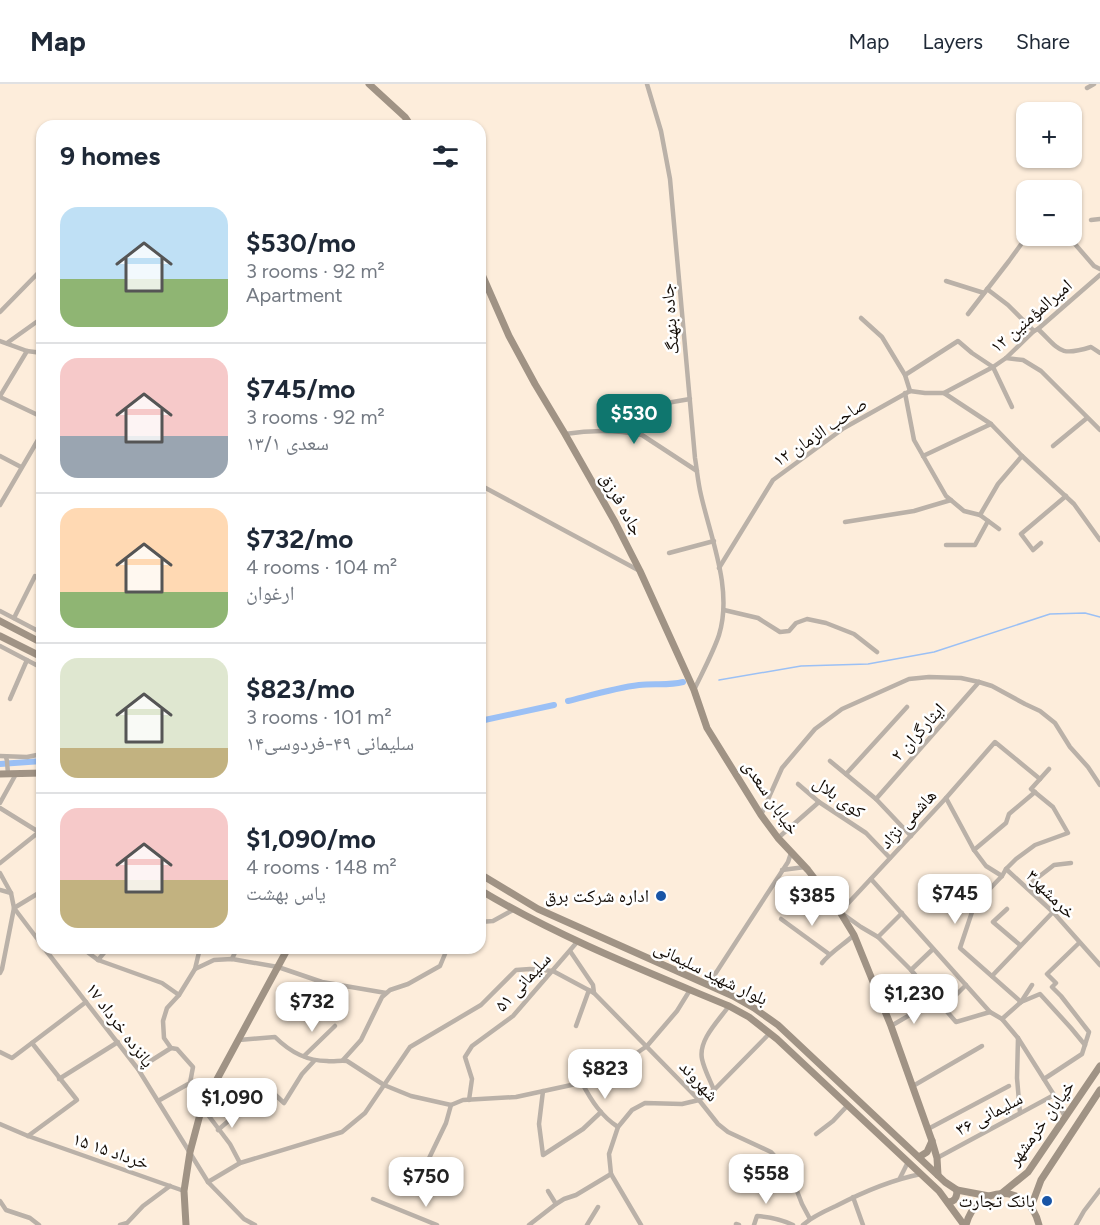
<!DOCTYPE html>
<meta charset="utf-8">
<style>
body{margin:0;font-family:Figtree,"Noto Naskh Arabic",sans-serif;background:#f6f6f7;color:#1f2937;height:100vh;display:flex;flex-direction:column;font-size:22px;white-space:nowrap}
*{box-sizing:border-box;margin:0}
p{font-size:20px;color:#747a83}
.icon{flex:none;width:33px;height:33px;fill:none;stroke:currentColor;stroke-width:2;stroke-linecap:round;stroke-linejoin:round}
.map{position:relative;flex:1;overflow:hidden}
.side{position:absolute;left:36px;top:36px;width:450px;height:834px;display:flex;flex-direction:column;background:#fff;border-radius:18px;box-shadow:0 2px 4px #0004}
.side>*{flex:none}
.controls{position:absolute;left:1016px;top:18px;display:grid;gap:12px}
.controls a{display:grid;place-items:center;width:66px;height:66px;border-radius:12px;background:#fff;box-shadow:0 2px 4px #0004;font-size:30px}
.price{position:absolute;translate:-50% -51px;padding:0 14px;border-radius:12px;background:#fff;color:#222;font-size:20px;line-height:39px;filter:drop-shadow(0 2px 3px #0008)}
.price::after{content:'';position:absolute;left:50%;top:36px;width:18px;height:14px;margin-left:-9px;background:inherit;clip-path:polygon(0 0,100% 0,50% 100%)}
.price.current{background:#0f766e;color:#fff}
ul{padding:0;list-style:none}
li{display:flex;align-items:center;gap:18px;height:150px;padding:0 24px}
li+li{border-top:2px solid #e0e1e3}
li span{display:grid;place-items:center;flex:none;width:168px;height:120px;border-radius:18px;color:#555}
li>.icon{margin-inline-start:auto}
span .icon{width:72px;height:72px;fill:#fffc;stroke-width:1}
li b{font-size:26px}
h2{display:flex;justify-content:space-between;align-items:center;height:72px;padding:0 24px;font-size:26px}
header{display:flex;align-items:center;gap:36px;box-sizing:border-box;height:84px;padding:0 30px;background:#fff;border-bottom:2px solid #e0e1e3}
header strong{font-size:28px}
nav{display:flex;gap:33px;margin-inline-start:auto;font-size:21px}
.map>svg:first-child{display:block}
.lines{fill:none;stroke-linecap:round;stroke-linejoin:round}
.stream{stroke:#9bc0f5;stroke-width:1.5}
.canal{stroke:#9bc0f5;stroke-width:6}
.street{stroke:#bab1a8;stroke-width:4.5}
.secondary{stroke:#a09385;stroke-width:7}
.poi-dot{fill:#1955a6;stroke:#fff;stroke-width:2}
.labels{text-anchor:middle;stroke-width:5;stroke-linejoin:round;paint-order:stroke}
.street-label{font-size:18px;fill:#130c06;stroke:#fff}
.poi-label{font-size:18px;fill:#130c06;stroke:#fff;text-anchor:end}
</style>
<header>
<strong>Map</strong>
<nav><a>Map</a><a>Layers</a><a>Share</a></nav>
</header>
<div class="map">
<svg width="1100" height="1141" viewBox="0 0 1100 1141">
<rect width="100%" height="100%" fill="#fdeddb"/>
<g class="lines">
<polyline class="stream" points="719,596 801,582 868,580 934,568 1050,530 1085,529 1100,533"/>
<g class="canal">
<path d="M 568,617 C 592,611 615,604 639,601 C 654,599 668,602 683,598"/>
<polyline points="480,637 554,621"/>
<polyline points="0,680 42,677"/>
</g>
<g class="street">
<path d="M 647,0 L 661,47 L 670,95 L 695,374 C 697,386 698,399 701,411 C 711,455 733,506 719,551 C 713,569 702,589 694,606"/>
<polyline points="1087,4 1094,0"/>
<polyline points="1052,106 1053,105"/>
<polyline points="1091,136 1100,135"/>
<polyline points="1042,152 1044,152"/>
<polyline points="1068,152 1094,182 1100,185"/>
<polyline points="946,197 984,209"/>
<polyline points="987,205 1008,221 1034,247"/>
<polyline points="0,228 42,185"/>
<polyline points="968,230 1009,177 1027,152"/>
<polyline points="861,234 882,253 905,291 910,307"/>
<path d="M 1038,245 C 1060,266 1059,273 1091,263 L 1100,269"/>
<polyline points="0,257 27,267 42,269"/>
<polyline points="7,259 42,234"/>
<polyline points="1006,274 1023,276 1041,287 1100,346"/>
<polyline points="905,291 958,257 972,269 993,283 1012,323"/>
<polyline points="910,307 925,309 944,309 993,283 1006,274 1034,247 1038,245 1100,191"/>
<polyline points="905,309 914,356 946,412 964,427 980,431 999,445"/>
<polyline points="944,309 991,340 1022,372 1074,420 1100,456"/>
<polyline points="0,312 27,267"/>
<polyline points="0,313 42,333"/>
<polyline points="655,321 690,315"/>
<path d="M 565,350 C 590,346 618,346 642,351 L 697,387"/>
<polyline points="1053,362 1087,334"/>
<polyline points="0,372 21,383"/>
<polyline points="923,372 991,340"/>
<polyline points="480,401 638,486"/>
<polyline points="0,421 42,349"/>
<polyline points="980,431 998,400 1022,372"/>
<polyline points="845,438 914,427 951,416"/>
<polyline points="1041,459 1033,466 1021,450 1066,412"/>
<polyline points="946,461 975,461 988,437"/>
<polyline points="669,469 714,457"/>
<polyline points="719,484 773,396 844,344 910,307"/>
<polyline points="724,526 758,534 780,548 789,547 796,539 807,535 826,539 854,550 877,568"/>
<polyline points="0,527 42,549"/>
<polyline points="14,534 35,492"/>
<polyline points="0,562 42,584"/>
<polyline points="10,615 27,576"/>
<polyline points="0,672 27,673 42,670"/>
<polyline points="6,673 7,677 8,690"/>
<polyline points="830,677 876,715 911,752"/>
<polyline points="846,690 907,623"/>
<polyline points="798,700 819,718 866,749 890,774"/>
<polyline points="946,714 974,766 986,782 1002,792"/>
<polyline points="876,715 979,598"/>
<polyline points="0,719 16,690"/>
<polyline points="0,724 42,750"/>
<polyline points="761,731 782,684 815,645 842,625 909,595 929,593 961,594 979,598 992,602 1025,620 1040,627 1055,639 1070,663 1088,683 1100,701"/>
<polyline points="37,747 42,738"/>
<polyline points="778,754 819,718"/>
<polyline points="974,766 1006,739 1009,730 1035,708"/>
<polyline points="0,779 39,748"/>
<polyline points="1006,785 1053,828 1100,881"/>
<polyline points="782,786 805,783"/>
<polyline points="0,789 11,809 14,824 42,861"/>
<polyline points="871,795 990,928 1002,935 1018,954 1054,1011 1065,1033"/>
<polyline points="1028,804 1032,798 1054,781 1071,779"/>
<polyline points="0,806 11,809"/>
<polyline points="1007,825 993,838 1020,861"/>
<polyline points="781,835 829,870"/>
<polyline points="480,838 493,837 513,826"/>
<polyline points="878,853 902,829"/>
<polyline points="44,864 138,985 208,1098 244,1135 255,1141"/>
<polyline points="82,864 98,876 162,899 179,911"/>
<polyline points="570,867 593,901 594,909"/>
<polyline points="232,875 237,864"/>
<polyline points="98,876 108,864"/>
<path d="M 822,879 C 831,868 843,861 854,851"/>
<polyline points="195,885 200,864"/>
<polyline points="911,886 933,865"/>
<polyline points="0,889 2,885 14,824 42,807"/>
<polyline points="992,892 1053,828"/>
<polyline points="708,901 788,778 791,769"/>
<polyline points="1021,918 960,864 972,828 981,814 1002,792 1006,785 1016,775 1035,761 1068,749 1053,723 1031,705 1049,685"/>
<polyline points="1021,918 1040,910 1071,944 1085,961"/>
<polyline points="943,924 966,901"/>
<polyline points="990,928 956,938 911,886 878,853 861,843 840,828 946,714 995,658 1040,695"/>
<polyline points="1002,935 1021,918 1032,901"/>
<polyline points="576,942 589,906"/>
<polyline points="891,942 925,922"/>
<polyline points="1018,954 1017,994 1020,1029"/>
<path d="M 239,956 L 275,953 C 289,967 306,977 327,977 C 334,978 340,976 347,977 L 384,1001 L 411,1012 L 451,1021 L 463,1016 L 516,1013 L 599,995 L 647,962 L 677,927 L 690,906"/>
<polyline points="0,968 12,974 86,918"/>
<polyline points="304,972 335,942"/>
<polyline points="343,976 361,956 382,913 390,906 408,900 440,882 445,870 446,864"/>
<polyline points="138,985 171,964"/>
<polyline points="59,995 118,958"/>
<polyline points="1044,995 1082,970 1089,948 1061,912 1052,903 1056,899 1047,890 1079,859"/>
<path d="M 582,999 C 591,1016 601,1032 618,1043"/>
<polyline points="913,1002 982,962"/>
<path d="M 714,1006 C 710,996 704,985 702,975 C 698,956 719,936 729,922"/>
<polyline points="543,1007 539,1040 543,1071 583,1045 601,1028"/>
<polyline points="469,1016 472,995 465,973 472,962 513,932 578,857"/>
<polyline points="158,1017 190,999 193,983 177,965 171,964 164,954 163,937 167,924 179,911 195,885 214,876 232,875 278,883 322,898 386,909"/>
<polyline points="202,1023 230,1060 240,1079"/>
<polyline points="0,1040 28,1052 184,1107"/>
<polyline points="928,1045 1009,1002"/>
<polyline points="218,1046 267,1003 284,1019 302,990 314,977"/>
<polyline points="816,1050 833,1037 848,1021"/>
<polyline points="28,1052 77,1016 32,959"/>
<polyline points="937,1074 1054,1011"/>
<polyline points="420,1093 446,1039 451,1021"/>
<polyline points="900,1094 908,1078"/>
<polyline points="208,1098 240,1079 342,1048 365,1029 410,963 481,921 516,886 530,885 553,887 594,909 699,1016 718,1040 728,1048 771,1068 790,1089 802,1120 810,1135"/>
<polyline points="548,1107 556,1120"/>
<polyline points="853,1113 863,1141"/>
<polyline points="373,1115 437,1141"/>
<polyline points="0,1117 6,1126 30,1134 39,1141"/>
<polyline points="736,1140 739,1141"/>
<polyline points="120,1141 127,1139 143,1122 170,1102"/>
<polyline points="529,1141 556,1120 564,1115 576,1111 611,1090"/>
<polyline points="587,1141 598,1123"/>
<polyline points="641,1141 611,1090 609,1070 618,1043 632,1026 645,1019 682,1020 699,1016 714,1006 770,949"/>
<path d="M 754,1141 L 757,1132 C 770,1133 781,1135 793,1141"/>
<path d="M 803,1141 C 813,1132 825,1127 836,1122 C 863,1108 891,1096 921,1090"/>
<polyline points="1076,1141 1084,1127 1100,1106"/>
</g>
<g class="secondary">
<polyline points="369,0 405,33 411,42"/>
<polyline points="480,186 509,252 535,300 565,350 615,438 640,487 694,606 707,644 761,731 778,754 808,786 840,828 854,851 891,942 932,1057 937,1074 938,1091"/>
<polyline points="0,537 42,559"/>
<polyline points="0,552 42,573"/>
<polyline points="0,690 42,689"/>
<polyline points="480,790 538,825 733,912 754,924 778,941 945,1098 957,1106 989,1112"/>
<path d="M 480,806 C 558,853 645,887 729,922 L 749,933 L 777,955 L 939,1107 L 964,1141"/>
<polyline points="919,1073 927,1068 932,1057"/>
<polyline points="1002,1109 1028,1088 1100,982"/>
<path d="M 948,1118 C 955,1118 957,1113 957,1106"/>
<polyline points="1031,1123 1041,1096 1100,1006"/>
<polyline points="186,1141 184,1107 190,1068 202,1023 288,864"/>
<path d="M 966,1141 C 976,1100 1029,1098 1039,1141"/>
</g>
</g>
<g class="poi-dot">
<circle cx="661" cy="812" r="6"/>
<circle cx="1047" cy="1117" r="6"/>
</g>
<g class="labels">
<g class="street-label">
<text transform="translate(1031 232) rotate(-41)" y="6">امیرالمؤمنین ۱۲</text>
<text transform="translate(670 235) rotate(-95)" y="6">جاده بنهنگ</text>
<text transform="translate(820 348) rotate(-34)" y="6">صاحب الزمان ۱۲</text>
<text transform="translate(622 420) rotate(61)" y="6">جاده فرزق</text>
<text transform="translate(918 648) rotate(-48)" y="6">ایثارگران ۲</text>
<text transform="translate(771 713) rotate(56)" y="6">خیابان سعدی</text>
<text transform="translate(839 713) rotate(36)" y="6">کوی بلال</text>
<text transform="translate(908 735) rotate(-47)" y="6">هاشمی نژاد</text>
<text transform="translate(1051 810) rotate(45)" y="6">خرمشهر۳</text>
<text transform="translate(711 889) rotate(26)" y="6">بلوار شهید سلیمانی</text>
<text transform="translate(523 898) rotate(-47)" y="6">سلیمانی ۵۱</text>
<text transform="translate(120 941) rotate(53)" y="6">پانزده خرداد ۱۷</text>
<text transform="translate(699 997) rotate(47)" y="6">شهروند</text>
<text transform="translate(989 1030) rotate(-28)" y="6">سلیمانی ۳۶</text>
<text transform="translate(1041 1039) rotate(-54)" y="6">خیابان خرمشهر</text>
<text transform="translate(111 1067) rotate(19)" y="6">۱۵ خرداد ۱۵</text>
</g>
<g class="poi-label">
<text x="649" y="818">اداره شرکت برق</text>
<text x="1035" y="1123">بانک تجارت</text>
</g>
</g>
</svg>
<div class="controls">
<a>+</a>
<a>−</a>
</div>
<b class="price current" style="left:634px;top:361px">$530</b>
<b class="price" style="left:955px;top:841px">$745</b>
<b class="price" style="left:812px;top:843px">$385</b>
<b class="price" style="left:914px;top:941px">$1,230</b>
<b class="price" style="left:312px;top:949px">$732</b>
<b class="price" style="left:605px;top:1016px">$823</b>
<b class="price" style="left:232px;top:1045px">$1,090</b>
<b class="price" style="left:766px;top:1121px">$558</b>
<b class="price" style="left:426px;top:1124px">$750</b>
<section class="side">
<h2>9 homes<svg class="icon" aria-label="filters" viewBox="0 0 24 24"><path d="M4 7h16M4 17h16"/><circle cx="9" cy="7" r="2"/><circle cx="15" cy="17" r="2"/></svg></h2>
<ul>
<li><span style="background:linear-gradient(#bfe0f5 60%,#8fb573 0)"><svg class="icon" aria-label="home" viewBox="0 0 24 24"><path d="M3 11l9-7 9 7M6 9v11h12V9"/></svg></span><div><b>$530/mo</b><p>3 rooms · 92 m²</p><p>Apartment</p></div></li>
<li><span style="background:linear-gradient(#f6c9c9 65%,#9aa5b1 0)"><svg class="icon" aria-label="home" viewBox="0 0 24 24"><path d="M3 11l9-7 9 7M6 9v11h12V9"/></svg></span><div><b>$745/mo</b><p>3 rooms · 92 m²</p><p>سعدی ۱۳/۱</p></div></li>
<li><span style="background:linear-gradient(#ffd9b3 70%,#8fb573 0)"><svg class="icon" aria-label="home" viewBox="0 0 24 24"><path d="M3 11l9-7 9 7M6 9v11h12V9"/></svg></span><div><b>$732/mo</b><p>4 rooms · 104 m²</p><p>ارغوان</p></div></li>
<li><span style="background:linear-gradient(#dfe7d0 75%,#c2b280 0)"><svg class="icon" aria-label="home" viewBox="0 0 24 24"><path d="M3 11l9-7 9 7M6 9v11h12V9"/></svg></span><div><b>$823/mo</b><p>3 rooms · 101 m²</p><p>سلیمانی ۴۹-فردوسی۱۴</p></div></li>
<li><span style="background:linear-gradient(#f6c9c9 60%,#c2b280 0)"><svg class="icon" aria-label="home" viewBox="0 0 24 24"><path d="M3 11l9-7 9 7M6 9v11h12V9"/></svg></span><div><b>$1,090/mo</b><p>4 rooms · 148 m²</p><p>یاس بهشت</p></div></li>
</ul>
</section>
</div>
